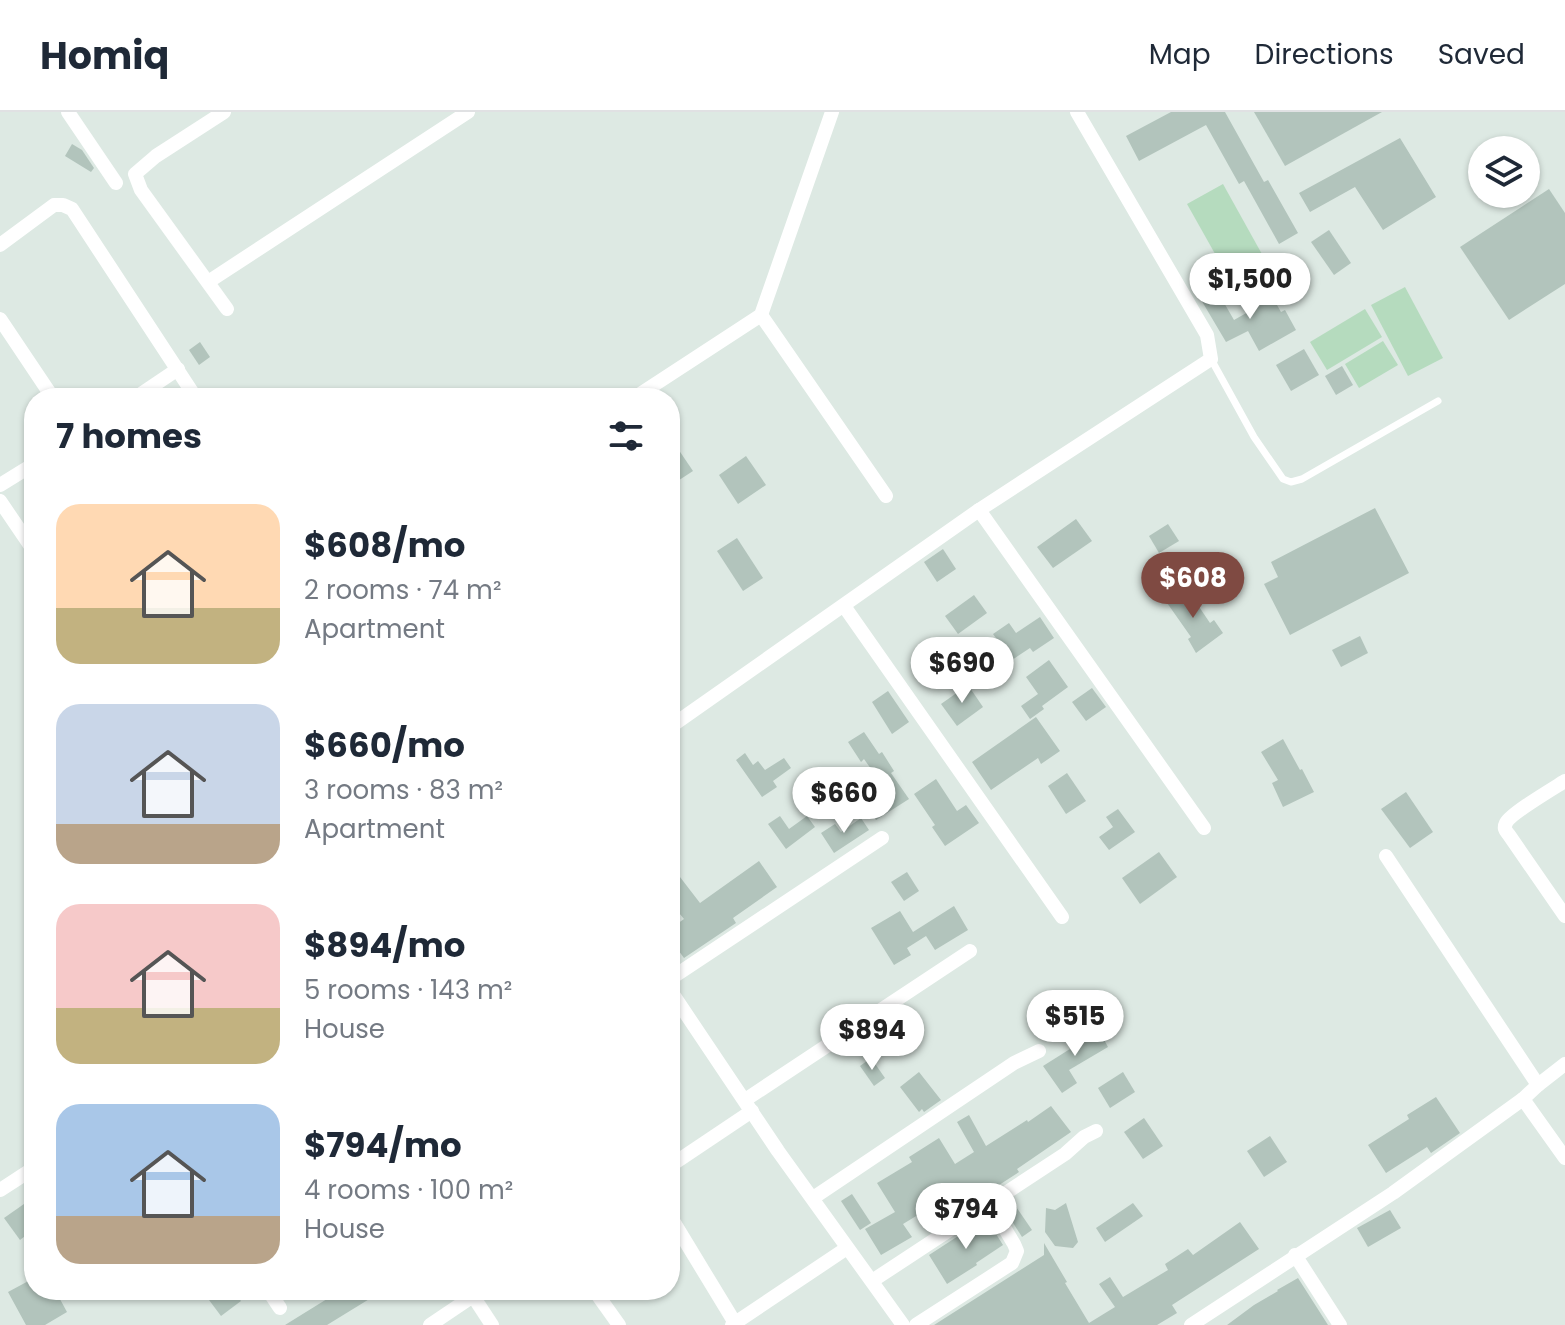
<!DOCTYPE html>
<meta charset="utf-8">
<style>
body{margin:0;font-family:Poppins,sans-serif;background:#f2f2f3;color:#1f2937;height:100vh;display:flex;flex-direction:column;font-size:30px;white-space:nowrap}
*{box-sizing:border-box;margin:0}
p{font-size:26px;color:#747a83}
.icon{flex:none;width:44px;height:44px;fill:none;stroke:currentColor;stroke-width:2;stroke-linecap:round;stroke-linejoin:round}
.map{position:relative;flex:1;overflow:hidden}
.sheet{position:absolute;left:24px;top:276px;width:656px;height:912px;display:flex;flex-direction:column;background:#fff;border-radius:32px;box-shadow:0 2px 6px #0004}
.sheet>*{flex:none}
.fabs{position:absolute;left:1468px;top:24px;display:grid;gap:16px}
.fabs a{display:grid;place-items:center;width:72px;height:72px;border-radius:50%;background:#fff;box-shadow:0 2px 6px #0004;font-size:40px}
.price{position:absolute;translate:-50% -68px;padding:0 18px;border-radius:28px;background:#fff;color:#222;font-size:26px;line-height:52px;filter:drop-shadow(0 2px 4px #0008)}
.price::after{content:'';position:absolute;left:50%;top:48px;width:24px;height:18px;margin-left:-12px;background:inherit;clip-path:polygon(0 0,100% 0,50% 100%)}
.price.on{background:#7f4a42;color:#fff}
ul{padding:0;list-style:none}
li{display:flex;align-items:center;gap:24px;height:200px;padding:0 32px}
li span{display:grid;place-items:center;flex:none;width:224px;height:160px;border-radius:24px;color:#555}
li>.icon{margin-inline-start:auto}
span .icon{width:96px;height:96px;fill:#fffc;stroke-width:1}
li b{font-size:34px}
h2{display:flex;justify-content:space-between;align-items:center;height:96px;padding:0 32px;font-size:34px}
header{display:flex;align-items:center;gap:48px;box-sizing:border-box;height:112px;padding:0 40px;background:#fff;border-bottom:2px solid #e0e1e3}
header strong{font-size:38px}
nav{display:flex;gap:44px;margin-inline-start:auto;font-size:28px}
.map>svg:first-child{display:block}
.green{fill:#b5dbbe}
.building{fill:#b2c4bc}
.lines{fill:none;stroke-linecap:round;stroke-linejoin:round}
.service{stroke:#fff;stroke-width:7}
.minor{stroke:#fff;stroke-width:14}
</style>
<header>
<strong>Homiq</strong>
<nav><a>Map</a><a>Directions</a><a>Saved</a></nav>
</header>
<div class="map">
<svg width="1565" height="1213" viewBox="0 0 1565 1213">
<rect width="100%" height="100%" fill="#dde9e3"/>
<g class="green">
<polygon points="1223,72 1263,144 1227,163 1187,92"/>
<polygon points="1405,175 1443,246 1408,264 1371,193"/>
<polygon points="1365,197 1382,225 1327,258 1310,230"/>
<polygon points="1383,229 1398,253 1359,276 1345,252"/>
</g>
<g class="building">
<polygon points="1171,0 1225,0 1264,70 1268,68 1298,121 1279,132 1244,69 1239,72 1206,13 1139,49 1126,24"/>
<polygon points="1254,0 1382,0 1285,54"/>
<polygon points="1400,26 1436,85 1383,118 1355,75 1310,100 1299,81"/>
<polygon points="72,32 82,38 94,56 91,60 65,44"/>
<polygon points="1549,77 1565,101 1565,172 1509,208 1460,135"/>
<polygon points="1329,118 1351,151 1334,163 1311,130"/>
<polygon points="1216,177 1234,208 1273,186 1281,200 1285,198 1296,218 1259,239 1248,219 1226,230 1200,186"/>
<polygon points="200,230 210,245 199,253 189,238"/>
<polygon points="1304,237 1319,263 1291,279 1276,253"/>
<polygon points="1342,254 1353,273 1336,283 1325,264"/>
<polygon points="670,325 693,359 670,374"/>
<polygon points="746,344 766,373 738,392 719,363"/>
<polygon points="1375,396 1409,461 1290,523 1264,472 1278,465 1271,450"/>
<polygon points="1076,407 1092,429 1053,456 1037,435"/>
<polygon points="1168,412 1179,429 1159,441 1149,424"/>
<polygon points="737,426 763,466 743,479 717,439"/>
<polygon points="943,437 956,457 937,470 924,450"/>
<polygon points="1185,474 1210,511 1214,508 1223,521 1196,541 1188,527 1191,525 1165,488"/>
<polygon points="974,483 987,501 958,522 945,504"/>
<polygon points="1040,505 1054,526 1033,540 1030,536 1012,548 993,522 1009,511 1016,521"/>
<polygon points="1360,524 1368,541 1341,555 1332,538"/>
<polygon points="1049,548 1068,575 1042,594 1044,597 1030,607 1021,594 1038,582 1026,565"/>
<polygon points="968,573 983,595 957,614 941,592"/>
<polygon points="1092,576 1106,595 1086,609 1072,590"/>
<polygon points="888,579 909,610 892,622 872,590"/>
<polygon points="1036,605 1060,639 1041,652 1038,646 991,678 972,650"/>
<polygon points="864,620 879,642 882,640 894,659 891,661 909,687 876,708 863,688 883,674 864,647 861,650 848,630"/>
<polygon points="1283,627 1300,658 1302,657 1314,680 1283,695 1272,671 1278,668 1261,640"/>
<polygon points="745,641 753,653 758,649 765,658 784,646 791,656 773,669 777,675 762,685 736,648"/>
<polygon points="1067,661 1086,689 1066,702 1048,674"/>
<polygon points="936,667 957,699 966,693 979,711 945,734 932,715 935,713 914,682"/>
<polygon points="1406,680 1433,720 1410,736 1381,697"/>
<polygon points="1118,697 1135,720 1109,738 1099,725 1113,715 1106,705"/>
<polygon points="780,704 789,717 807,704 815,715 786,737 768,712"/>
<polygon points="861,706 869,718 834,741 821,721 835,712 841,720"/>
<polygon points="1159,740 1177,765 1140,792 1122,766"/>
<polygon points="759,749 777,775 733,806 736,811 684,846 670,827 670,817 684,807 670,790 670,752 700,791"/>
<polygon points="907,760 919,779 904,789 891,770"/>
<polygon points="954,794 968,818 935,838 926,824 907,836 911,843 894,853 871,816 900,799 913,820"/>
<polygon points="1096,913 1108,935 1069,958 1077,971 1062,981 1043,954 1070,937 1067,931"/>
<polygon points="871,946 885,966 874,974 860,954"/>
<polygon points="919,960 941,988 924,1000 922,997 919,1000 900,975"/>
<polygon points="1123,960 1135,980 1110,996 1098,976"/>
<polygon points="1436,985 1460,1021 1431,1041 1427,1035 1386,1061 1368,1033 1409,1007 1407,1003"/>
<polygon points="1051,994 1071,1020 1017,1057 1019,1060 996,1075 994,1071 971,1086 970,1084 941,1100 936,1092 903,1112 912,1125 881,1143 865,1117 895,1100 877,1071 912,1050 909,1045 939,1026 955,1052 974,1040 957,1010 969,1003 986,1034 1027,1008 1028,1010"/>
<polygon points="1144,1006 1163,1034 1143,1047 1124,1020"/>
<polygon points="1270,1024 1287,1050 1264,1065 1247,1039"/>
<polygon points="852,1082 871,1111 860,1118 841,1089"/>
<polygon points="34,1085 34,1117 20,1128 4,1106"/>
<polygon points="1012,1089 1032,1118 1022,1125 1003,1095"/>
<polygon points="1066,1091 1078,1130 1073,1136 1055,1134 1045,1120 1046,1096 1055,1098"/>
<polygon points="1133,1091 1143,1104 1105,1130 1096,1116"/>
<polygon points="1390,1098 1401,1116 1368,1135 1357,1116"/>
<polygon points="986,1106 1003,1133 976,1151 977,1153 947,1172 929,1143"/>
<polygon points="1240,1110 1259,1137 1172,1193 1177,1201 1157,1213 934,1213 1044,1143 1044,1131 1067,1170 1065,1171 1089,1211 1115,1195 1099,1172 1110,1165 1123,1185 1168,1158 1165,1152 1188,1137 1193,1143"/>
<polygon points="34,1166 34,1178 55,1178 67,1200 45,1213 26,1213 8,1180"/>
<polygon points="1298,1166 1328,1213 1227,1213 1254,1193 1278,1179 1277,1178"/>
<polygon points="213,1178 232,1178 241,1189 221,1204 206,1184"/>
<polygon points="333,1178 384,1178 327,1213 285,1213 335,1182"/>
</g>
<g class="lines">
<polyline class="service" points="1211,247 1254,325 1283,367 1291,370 1302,367 1438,289"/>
<g class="minor">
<polyline points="68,0 116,71"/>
<polyline points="224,0 156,44 135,62 141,78 227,197"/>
<polyline points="0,133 54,93 63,93 72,97 196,286"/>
<polyline points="208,170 468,0"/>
<polyline points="761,203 886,384"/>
<polyline points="0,207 53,286"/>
<polyline points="135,286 178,257"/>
<polyline points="634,286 761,203 832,0"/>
<polyline points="0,373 34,352"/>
<polyline points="0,389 34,439"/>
<polyline points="979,398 1204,716"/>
<polyline points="844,494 1062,805"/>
<polyline points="670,615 979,398 1211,247 1207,223 1077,0"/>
<path d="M 1565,669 C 1554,676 1510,702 1506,711 C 1503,717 1506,719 1509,723 L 1565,804"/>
<polyline points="1386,744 1538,973"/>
<polyline points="670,867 882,726"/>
<polyline points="670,878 778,1039 903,1213"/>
<polyline points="1523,987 1565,1046"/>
<polyline points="745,988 970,839"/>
<polyline points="670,1054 752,999"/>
<polyline points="0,1078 34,1056"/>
<polyline points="813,1086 1014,951 1039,939"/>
<polyline points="670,1104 735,1211"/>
<polyline points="1295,1143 1340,1213"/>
<polyline points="872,1169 1065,1042 1084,1025 1096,1019"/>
<polyline points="268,1178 280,1196"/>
<polyline points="594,1178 619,1213"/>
<polyline points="473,1184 492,1213"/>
<polyline points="430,1213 482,1178"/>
<polyline points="732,1213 847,1136"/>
<polyline points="916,1213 1012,1151 1017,1139 1014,1132 990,1092"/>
<polyline points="1191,1213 1393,1081 1523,987 1538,973 1565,952"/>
</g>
</g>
</svg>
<div class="fabs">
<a><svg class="icon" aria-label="layers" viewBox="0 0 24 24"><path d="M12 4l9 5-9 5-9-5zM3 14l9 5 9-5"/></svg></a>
</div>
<b class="price" style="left:1250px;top:209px">$1,500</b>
<b class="price on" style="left:1193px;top:508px">$608</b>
<b class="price" style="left:962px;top:593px">$690</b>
<b class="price" style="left:844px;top:723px">$660</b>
<b class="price" style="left:1075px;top:946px">$515</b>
<b class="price" style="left:872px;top:960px">$894</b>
<b class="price" style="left:966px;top:1139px">$794</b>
<section class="sheet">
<h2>7 homes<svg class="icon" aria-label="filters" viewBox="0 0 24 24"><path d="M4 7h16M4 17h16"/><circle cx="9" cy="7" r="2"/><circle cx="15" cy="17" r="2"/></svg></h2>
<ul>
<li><span style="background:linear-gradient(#ffd9b3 65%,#c2b280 0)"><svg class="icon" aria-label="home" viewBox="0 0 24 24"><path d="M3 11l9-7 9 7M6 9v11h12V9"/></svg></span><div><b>$608/mo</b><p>2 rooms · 74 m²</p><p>Apartment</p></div></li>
<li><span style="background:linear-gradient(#c9d6e8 75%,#b9a48a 0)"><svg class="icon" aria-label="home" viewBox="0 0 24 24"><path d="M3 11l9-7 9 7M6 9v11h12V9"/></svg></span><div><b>$660/mo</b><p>3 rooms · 83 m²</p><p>Apartment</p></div></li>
<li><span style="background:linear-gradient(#f6c9c9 65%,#c2b280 0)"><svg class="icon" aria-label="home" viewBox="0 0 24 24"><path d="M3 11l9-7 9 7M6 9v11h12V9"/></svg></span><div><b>$894/mo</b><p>5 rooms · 143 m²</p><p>House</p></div></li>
<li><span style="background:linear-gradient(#a9c7e8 70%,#b9a48a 0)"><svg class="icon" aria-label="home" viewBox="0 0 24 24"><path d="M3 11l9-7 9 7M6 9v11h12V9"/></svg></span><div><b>$794/mo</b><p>4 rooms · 100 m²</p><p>House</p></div></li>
</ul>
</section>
</div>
